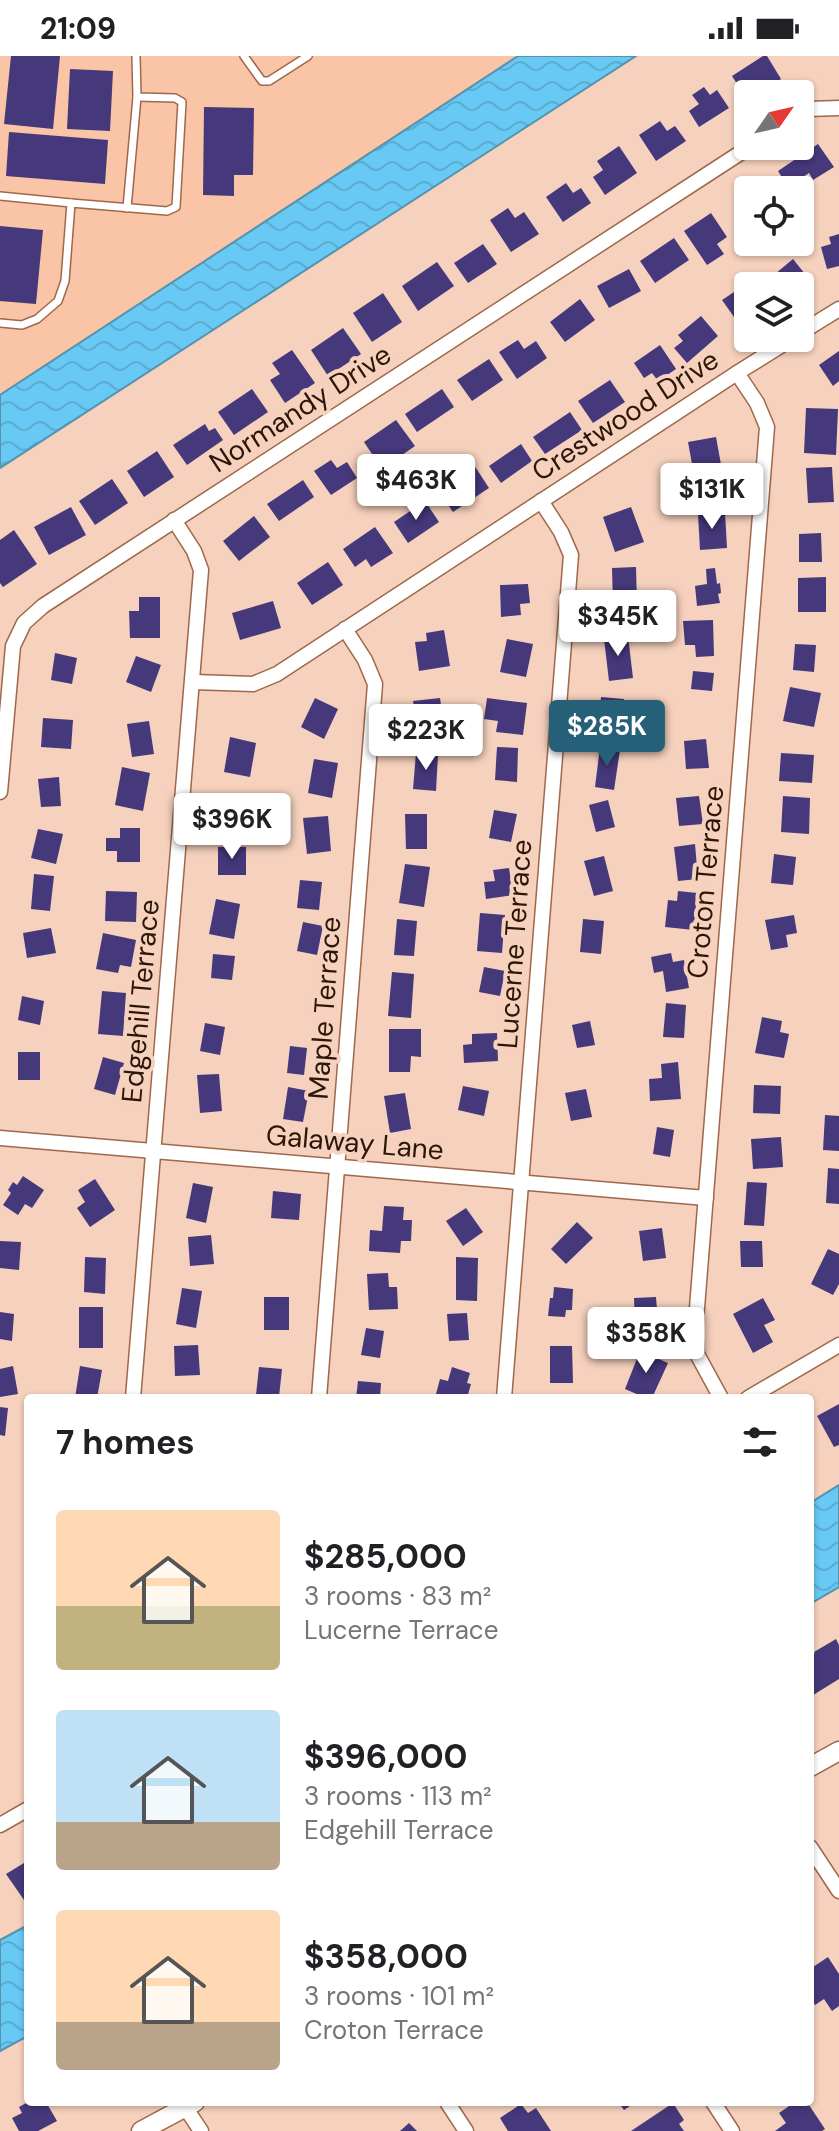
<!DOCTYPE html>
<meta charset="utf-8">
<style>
body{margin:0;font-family:"DM Sans",sans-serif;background:#f6f6f6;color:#202124;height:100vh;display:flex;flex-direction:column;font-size:30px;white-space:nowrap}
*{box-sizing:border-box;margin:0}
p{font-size:26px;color:#757577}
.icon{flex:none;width:44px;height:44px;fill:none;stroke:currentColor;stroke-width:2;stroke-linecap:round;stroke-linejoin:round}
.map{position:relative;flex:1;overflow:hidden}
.details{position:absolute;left:24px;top:1338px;width:790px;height:712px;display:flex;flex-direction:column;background:#fff;border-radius:8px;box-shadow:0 2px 6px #0004}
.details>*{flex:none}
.needle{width:52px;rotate:56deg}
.fabs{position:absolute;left:734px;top:24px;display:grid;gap:16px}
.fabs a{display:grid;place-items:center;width:80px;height:80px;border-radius:8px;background:#fff;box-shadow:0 2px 6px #0004;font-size:40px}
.price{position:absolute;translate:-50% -68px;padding:0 18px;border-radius:8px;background:#fff;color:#222;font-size:26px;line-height:52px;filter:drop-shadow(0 2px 4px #0008)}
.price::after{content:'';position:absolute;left:50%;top:48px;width:24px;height:18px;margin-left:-12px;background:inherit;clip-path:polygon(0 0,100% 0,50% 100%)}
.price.selected{background:#255f78;color:#fff}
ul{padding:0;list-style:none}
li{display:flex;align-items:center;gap:24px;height:200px;padding:0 32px}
li span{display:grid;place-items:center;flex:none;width:224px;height:160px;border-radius:8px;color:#555}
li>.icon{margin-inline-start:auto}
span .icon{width:96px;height:96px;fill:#fffc;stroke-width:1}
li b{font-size:34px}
h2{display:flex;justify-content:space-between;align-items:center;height:96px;padding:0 32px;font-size:34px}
.status{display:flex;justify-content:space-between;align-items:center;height:56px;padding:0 40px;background:#fff;direction:ltr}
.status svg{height:22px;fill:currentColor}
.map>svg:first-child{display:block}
.built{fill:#fac4a6}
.water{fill:url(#water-waves);stroke:#5593ae;stroke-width:2}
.building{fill:#45387b}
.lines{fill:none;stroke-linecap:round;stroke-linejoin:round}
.service-casing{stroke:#9f684a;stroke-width:10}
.minor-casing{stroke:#9f684a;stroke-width:17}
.tertiary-casing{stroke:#9f684a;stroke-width:21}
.service{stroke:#fff;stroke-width:7}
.minor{stroke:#fff;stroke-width:14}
.tertiary{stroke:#fff;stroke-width:18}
.labels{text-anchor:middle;stroke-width:8;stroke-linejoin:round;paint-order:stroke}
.street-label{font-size:28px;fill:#2c160a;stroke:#f6d1bd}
</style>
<div class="status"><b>21:09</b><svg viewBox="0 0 49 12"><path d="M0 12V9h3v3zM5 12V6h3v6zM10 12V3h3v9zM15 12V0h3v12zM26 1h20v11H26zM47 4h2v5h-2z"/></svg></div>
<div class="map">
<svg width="839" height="2075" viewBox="0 0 839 2075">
<defs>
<pattern id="water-waves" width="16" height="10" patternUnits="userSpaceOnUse" patternTransform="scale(2)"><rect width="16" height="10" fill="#67c9f4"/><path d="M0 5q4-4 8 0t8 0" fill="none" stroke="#5aacd0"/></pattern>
</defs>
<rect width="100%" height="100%" fill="#f6d1bd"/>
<polygon class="built" points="0,0 518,0 0,339"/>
<g class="water">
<polygon points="518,0 636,0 0,412 0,339"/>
<polygon points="839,1429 839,1531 810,1548 810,1447"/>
<polygon points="28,1869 28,1980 0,1995 0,1884"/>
</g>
<g class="building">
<polygon points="11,0 60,0 53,73 4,68"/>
<polygon points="763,0 767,0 781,23 756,38 748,38 748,45 732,20"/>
<polygon points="70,13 113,15 110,75 67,73"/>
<polygon points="704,31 710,39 717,34 729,52 699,71 689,55 699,48 692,39"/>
<polygon points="204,51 254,52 253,119 234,119 234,140 203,139"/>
<polygon points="660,65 667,75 675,70 686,85 656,105 639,79"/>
<polygon points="9,76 108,84 105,128 6,120"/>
<polygon points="818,88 834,111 813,124 809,117 788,131 778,115"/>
<polygon points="619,90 637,117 605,139 593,121 603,114 597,105"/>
<polygon points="766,121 775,134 748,134 748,161 735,142"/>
<polygon points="566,127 573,137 581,132 591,147 563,166 546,141"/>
<polygon points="508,152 515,162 524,156 539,178 511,196 490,164"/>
<polygon points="711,157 727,181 717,188 724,198 707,209 684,175"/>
<polygon points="0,170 43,174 36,248 0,245"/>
<polygon points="839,178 839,210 827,213 821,191 831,188 829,181"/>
<polygon points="674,182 689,204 655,227 640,205"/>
<polygon points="483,188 497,208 468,227 454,207"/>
<polygon points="793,203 809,223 801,230 765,230 763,228"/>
<polygon points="437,206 454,230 418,255 402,230"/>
<polygon points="629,213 641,235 609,252 597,230"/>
<polygon points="743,230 748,238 748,262 743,255 734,261 722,244"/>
<polygon points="383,237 402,266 372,286 353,257"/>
<polygon points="580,243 595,264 565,286 550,266"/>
<polygon points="701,260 718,280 687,307 674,292 683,285 678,279"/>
<polygon points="343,272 361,298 328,320 311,294"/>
<polygon points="518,284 524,293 536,285 547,302 517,323 499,296"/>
<polygon points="660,289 676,313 658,325 652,317 644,322 634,307"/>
<polygon points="292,294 315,327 285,347 270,324 280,318 272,307"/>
<polygon points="839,295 839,325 833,330 819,309"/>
<polygon points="489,303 503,324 472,345 457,324"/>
<polygon points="610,324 625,346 593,367 578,345"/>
<polygon points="252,333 268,356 234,379 218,356"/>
<polygon points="442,333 454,351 417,376 405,358"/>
<polygon points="806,352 838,353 836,399 804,397"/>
<polygon points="570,356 582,374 545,398 533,381"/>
<polygon points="396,364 415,390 382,413 364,386"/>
<polygon points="205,368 209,375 215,372 223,384 187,409 173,389"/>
<polygon points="716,381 724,425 696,430 688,386"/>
<polygon points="521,388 532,405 501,427 489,410"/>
<polygon points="157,395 174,421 144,441 127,415"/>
<polygon points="331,404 337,412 347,406 357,422 331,439 314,415"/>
<polygon points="472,406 489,432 453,456 436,431"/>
<polygon points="832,411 834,446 808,447 806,412"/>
<polygon points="112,423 128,447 95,469 79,445"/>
<polygon points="303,424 314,441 279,465 267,448"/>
<polygon points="425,445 439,466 408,487 394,466"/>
<polygon points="71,451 86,479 49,499 34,471"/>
<polygon points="631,451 644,486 615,496 603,461"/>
<polygon points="725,456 727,492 700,494 698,458"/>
<polygon points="254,460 270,481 239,505 223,485"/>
<polygon points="375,471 393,497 371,511 366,503 355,511 343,493"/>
<polygon points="14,474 37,508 3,531 0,527 0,484"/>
<polygon points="821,477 822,506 799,506 799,478"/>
<polygon points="328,506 343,529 312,549 297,527"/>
<polygon points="636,511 637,548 613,549 612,512"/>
<polygon points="715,512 717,528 720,527 721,537 718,538 720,547 697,550 695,530 707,528 706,513"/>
<polygon points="826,521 826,556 798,556 798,522"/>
<polygon points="528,528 530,547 520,548 521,559 501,561 500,529"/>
<polygon points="139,541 160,541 160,582 130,582 129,555 139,555"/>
<polygon points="273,545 281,572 240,584 232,557"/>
<polygon points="713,564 714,600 696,601 695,589 685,589 683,565"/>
<polygon points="444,574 450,610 419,615 415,586 427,585 426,577"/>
<polygon points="628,580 633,622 609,625 604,583"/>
<polygon points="507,583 533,588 526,621 500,616"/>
<polygon points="795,588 816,589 814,616 793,614"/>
<polygon points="55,597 77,602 72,628 51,624"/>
<polygon points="136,600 161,609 151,636 126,626"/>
<polygon points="693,615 714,617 712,635 691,633"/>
<polygon points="790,631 821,637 814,671 783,665"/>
<polygon points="601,641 624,643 620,678 598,675"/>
<polygon points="315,642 338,653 324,683 301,671"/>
<polygon points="440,642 444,670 417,673 413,645"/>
<polygon points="487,642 527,647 523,679 496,676 498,665 484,663"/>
<polygon points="43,662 73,664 71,693 41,691"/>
<polygon points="149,665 154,698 132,701 127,668"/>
<polygon points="230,681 256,687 250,721 224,716"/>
<polygon points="706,683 709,712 686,713 684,685"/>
<polygon points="497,691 518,692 517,726 495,724"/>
<polygon points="600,691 620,694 614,734 595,731"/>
<polygon points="416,697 438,699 436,735 413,733"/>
<polygon points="781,697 814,699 812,727 779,725"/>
<polygon points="314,703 338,707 332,742 308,737"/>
<polygon points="122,711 150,717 143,755 115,749"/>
<polygon points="59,721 61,750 41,751 38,723"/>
<polygon points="699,740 703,768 679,770 676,742"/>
<polygon points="783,740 810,742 809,778 781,776"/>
<polygon points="608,744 615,771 596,776 589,749"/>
<polygon points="226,749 246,752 243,777 222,774"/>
<polygon points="494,754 517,758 511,786 489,782"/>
<polygon points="405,758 427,758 427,793 406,793"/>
<polygon points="328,760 331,795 307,798 303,762"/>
<polygon points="120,772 140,772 140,806 117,806 117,795 106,795 106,782 120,782"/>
<polygon points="38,773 63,778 56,808 31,802"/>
<polygon points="695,788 698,823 678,825 674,791"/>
<rect x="218" y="791" width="28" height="28"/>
<polygon points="774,798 796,801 793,829 771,827"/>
<polygon points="604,800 613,835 594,840 584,805"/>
<polygon points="405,808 430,811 424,851 399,847"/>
<polygon points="509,812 513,839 486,843 484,826 495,825 493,814"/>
<polygon points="34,818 54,820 50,855 31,853"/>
<polygon points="300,824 322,826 319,854 297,852"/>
<polygon points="106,835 137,836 136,866 105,865"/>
<polygon points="678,835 697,837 694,874 665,871 668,844 677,845"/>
<polygon points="216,843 240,848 234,883 209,878"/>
<polygon points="480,857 505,859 502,897 477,895"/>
<polygon points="794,859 797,877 786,879 788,891 771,894 765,864"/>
<polygon points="397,863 417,865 414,900 394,899"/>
<polygon points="583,863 604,865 601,898 580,896"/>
<polygon points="303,866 323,870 317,899 297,895"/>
<polygon points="51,872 56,897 27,902 23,877"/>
<polygon points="103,877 136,884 131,911 120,909 118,917 96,913"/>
<polygon points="671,897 673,906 684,904 689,932 666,936 663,915 654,917 651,901"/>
<polygon points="213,898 235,900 232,924 211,922"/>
<polygon points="484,911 505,915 500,940 479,936"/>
<polygon points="392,916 414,918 411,962 388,960"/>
<polygon points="102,935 126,937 123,980 98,978"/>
<polygon points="22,940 44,945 40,969 18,964"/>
<polygon points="666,947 686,949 684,982 663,981"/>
<polygon points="762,961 782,965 780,976 789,978 784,1002 755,997"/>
<polygon points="590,965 595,989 577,992 572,969"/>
<polygon points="205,967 225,971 220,999 200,995"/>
<polygon points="389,973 421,973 421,1001 411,1000 410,1016 389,1016"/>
<polygon points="497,977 498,1005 464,1007 463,989 472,988 472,978"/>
<polygon points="290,990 307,992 304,1019 287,1017"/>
<rect x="18" y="996" width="22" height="28"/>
<polygon points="103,1001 124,1007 115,1039 94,1033"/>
<polygon points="678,1006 681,1043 650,1045 649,1023 662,1022 661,1008"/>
<polygon points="219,1018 222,1055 200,1057 197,1019"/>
<polygon points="754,1029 781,1030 780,1058 753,1057"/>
<polygon points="463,1030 489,1035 484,1060 458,1054"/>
<polygon points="288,1031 309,1035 303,1066 283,1063"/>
<polygon points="586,1033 592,1061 571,1065 565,1037"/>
<polygon points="405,1037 411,1073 390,1077 384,1040"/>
<polygon points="825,1059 839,1060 839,1095 823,1094"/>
<polygon points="657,1071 674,1074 670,1101 653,1098"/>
<polygon points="781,1081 783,1111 753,1113 751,1083"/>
<polygon points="828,1112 839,1113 839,1148 826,1147"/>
<polygon points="23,1120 44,1134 32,1152 25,1148 18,1159 3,1149 11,1137 8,1134 13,1126 17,1129"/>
<polygon points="95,1123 115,1154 90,1171 77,1152 85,1146 78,1134"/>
<polygon points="747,1126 767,1127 764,1170 744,1169"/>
<polygon points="193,1127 213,1131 206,1167 186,1162"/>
<polygon points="273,1135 301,1138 299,1164 271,1162"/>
<polygon points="384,1150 404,1151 403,1164 412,1164 411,1185 401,1185 400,1197 369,1195 370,1174 382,1175"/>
<polygon points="466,1152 483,1176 463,1190 446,1165"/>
<polygon points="577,1166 593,1182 566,1208 551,1193"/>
<polygon points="662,1172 666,1202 643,1205 639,1175"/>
<polygon points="211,1179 214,1208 190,1210 188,1181"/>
<polygon points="0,1185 21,1186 19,1214 0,1212"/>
<polygon points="740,1185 762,1185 763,1211 741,1211"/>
<polygon points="828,1193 839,1198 839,1228 833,1239 811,1228"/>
<polygon points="85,1201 106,1202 105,1238 84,1236"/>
<polygon points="456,1201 478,1202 477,1245 456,1244"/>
<polygon points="388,1217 389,1231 397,1231 398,1253 369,1254 367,1218"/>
<polygon points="554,1231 573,1233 572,1254 566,1254 565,1261 548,1260 550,1242 553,1242"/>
<polygon points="182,1232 202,1235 196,1272 176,1268"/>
<rect x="264" y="1241" width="25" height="33"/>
<polygon points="656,1241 658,1268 635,1269 634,1242"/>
<polygon points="763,1242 775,1264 764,1269 773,1286 753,1297 733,1258"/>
<rect x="79" y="1251" width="24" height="41"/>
<polygon points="0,1256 14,1258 12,1285 0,1283"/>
<polygon points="467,1257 469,1284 449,1285 447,1258"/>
<polygon points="366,1272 384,1275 380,1302 361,1299"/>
<polygon points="198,1289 200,1319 175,1320 174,1290"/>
<polygon points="550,1290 572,1290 573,1327 550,1327"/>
<polygon points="640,1295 668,1307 652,1342 646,1342 625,1333"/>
<polygon points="13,1310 18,1338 0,1341 0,1313"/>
<polygon points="80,1310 102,1314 97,1342 75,1342"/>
<polygon points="259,1311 282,1313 279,1341 256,1339"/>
<polygon points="452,1311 470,1317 467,1327 471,1328 467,1342 451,1342 436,1338 440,1323 448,1325"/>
<polygon points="358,1325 381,1327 380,1342 356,1342"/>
<polygon points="839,1348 839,1389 834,1391 817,1360"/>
<polygon points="0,1351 8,1352 5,1380 0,1379"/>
<polygon points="836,1583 839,1589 839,1623 810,1641 810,1600 815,1597 814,1596"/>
<polygon points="24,1807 28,1813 28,1841 24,1844 6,1818"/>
<polygon points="828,1901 839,1918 839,1950 832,1955 824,1943 815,1949 810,1941 810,1926 813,1924 810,1920 810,1913"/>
<polygon points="28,2046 32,2046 35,2050 46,2046 57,2065 38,2075 19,2075 12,2062 22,2057 19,2051"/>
<polygon points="618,2046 636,2046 624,2054"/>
<polygon points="795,2046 807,2046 825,2073 822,2075 775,2075 786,2067 779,2057"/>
<polygon points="673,2047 684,2064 679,2068 684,2075 631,2075"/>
<polygon points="521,2048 528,2057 536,2052 551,2075 508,2075 500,2062"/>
<polygon points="409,2067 417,2075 400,2075"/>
</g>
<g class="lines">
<defs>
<g id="service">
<polyline points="244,0 262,25 269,25 308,0"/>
<polyline points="0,140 71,147"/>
<polyline points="127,152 137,41"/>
<polyline points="0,267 22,269 37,263 58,245 65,225 71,147 167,155 176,151 182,46 175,42 137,41 136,0"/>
</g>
<g id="minor">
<polyline points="800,58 808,53 839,52"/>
<polyline points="800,277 839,253"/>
<polyline points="193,626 253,628 277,618 737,317 793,282"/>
<polyline points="0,736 13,590 24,567 43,550 751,90"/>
<polyline points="0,1082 706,1142"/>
<polyline points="133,1342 201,514 194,495 174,464"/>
<polyline points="319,1342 375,628 365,604 345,573"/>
<polyline points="504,1342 571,499 561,476 541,445"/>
<polyline points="721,1342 697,1298 695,1277 767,371 757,347 737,317"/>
<polyline points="748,1342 839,1289"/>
<polyline points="0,1769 28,1753"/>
<polyline points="810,1791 839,1835"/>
<polyline points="447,2046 466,2075"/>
<polyline points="713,2046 732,2075"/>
<polyline points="185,2051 201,2075"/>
</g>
<g id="tertiary">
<polyline points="810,1711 839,1695"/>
<polyline points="141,2075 195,2046"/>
</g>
</defs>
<use href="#service" class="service-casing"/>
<use href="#minor" class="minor-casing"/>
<use href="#tertiary" class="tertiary-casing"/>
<use href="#service" class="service"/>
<use href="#minor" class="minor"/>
<use href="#tertiary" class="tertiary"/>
</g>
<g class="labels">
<g class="street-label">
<text transform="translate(300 352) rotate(-33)" y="10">Normandy Drive</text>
<text transform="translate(625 359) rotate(-33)" y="10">Crestwood Drive</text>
<text transform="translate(705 826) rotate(-85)" y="10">Croton Terrace</text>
<text transform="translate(514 888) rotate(-86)" y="10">Lucerne Terrace</text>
<text transform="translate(140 945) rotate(-85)" y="10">Edgehill Terrace</text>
<text transform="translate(324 952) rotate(-86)" y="10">Maple Terrace</text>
<text transform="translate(355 1086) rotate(5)" y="10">Galaway Lane</text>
</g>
</g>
</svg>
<div class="fabs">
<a><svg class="needle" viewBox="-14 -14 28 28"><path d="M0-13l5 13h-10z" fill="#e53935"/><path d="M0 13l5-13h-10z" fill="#757577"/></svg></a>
<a><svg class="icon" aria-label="locate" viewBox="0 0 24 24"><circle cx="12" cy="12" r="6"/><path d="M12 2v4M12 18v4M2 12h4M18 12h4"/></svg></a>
<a><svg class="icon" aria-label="layers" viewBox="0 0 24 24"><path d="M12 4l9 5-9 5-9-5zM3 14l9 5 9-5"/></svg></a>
</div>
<b class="price" style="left:416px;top:466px">$463K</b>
<b class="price" style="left:712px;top:475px">$131K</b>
<b class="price" style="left:618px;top:602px">$345K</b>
<b class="price selected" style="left:607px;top:712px">$285K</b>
<b class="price" style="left:426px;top:716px">$223K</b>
<b class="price" style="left:232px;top:805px">$396K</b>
<b class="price" style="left:646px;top:1319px">$358K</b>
<section class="details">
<h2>7 homes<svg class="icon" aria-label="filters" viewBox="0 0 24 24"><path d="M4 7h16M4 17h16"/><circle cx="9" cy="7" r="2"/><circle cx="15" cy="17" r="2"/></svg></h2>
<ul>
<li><span style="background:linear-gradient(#ffd9b3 60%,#c2b280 0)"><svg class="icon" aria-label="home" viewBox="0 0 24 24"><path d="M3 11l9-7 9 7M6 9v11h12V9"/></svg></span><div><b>$285,000</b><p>3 rooms · 83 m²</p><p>Lucerne Terrace</p></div></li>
<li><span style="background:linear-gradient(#bfe0f5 70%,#b9a48a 0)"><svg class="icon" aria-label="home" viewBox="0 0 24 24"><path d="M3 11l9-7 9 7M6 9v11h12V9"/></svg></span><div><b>$396,000</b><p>3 rooms · 113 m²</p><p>Edgehill Terrace</p></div></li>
<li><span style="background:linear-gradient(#ffd9b3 70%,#b9a48a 0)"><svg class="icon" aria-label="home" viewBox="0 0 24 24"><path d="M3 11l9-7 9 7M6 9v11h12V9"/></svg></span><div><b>$358,000</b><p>3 rooms · 101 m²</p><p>Croton Terrace</p></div></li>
</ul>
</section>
</div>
